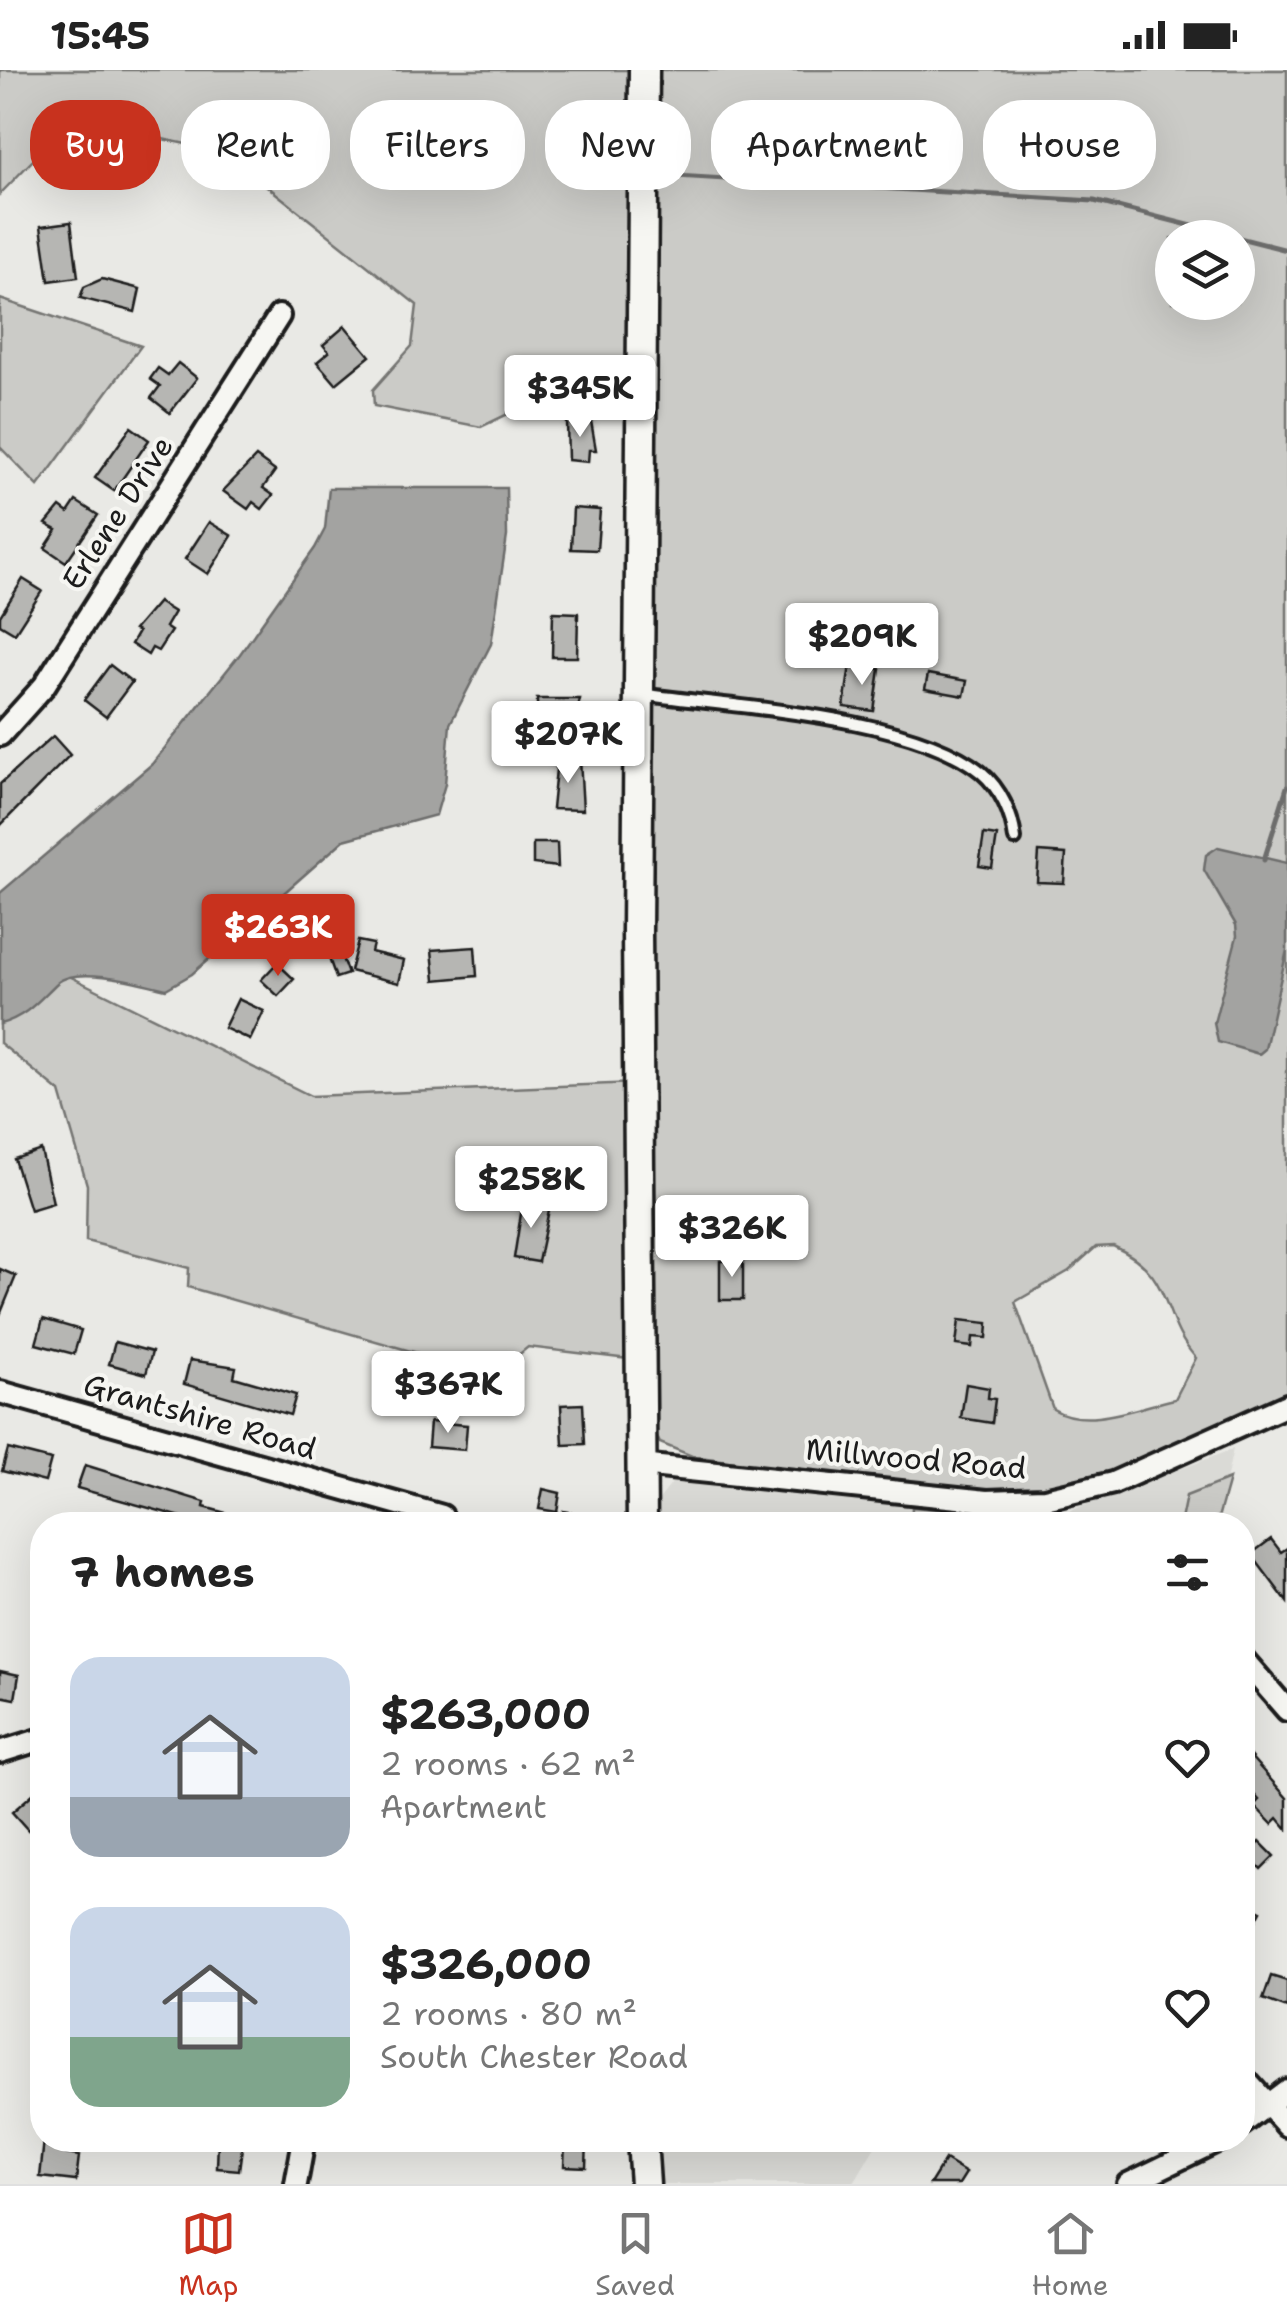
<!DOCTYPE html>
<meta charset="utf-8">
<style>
body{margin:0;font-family:"Shantell Sans",sans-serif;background:#f2f2f2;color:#222;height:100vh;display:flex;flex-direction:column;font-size:38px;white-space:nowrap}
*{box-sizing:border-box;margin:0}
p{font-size:32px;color:#767676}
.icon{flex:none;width:55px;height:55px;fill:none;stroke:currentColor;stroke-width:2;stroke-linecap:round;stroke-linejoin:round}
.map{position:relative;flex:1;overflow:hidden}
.details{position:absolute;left:30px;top:1442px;width:1225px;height:640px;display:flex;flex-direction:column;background:#fff;border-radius:40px;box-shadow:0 10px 40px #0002}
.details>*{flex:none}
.hud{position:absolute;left:30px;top:30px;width:1228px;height:90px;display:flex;gap:20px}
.tools{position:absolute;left:1155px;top:150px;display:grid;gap:20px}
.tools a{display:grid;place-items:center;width:100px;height:100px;border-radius:50%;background:#fff;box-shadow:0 10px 40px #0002;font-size:50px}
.price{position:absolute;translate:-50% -85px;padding:0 22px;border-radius:10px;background:#fff;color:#222;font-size:32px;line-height:65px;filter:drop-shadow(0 2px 5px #0008)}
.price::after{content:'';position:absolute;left:50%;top:60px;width:30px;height:22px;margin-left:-15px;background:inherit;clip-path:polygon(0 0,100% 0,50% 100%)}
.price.current{background:#c8321e;color:#fff}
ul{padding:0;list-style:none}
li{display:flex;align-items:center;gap:30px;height:250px;padding:0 40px}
li span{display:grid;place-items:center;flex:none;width:280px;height:200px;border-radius:30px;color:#555}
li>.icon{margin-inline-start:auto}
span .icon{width:120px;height:120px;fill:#fffc;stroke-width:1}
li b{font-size:42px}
h2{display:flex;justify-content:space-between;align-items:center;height:120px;padding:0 40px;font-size:42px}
.tag{padding:0 35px;border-radius:40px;background:#fff;box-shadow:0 10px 40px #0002;font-size:35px;line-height:90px}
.tag.current{background:#c8321e;color:#fff}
.status{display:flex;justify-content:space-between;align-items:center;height:70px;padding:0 50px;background:#fff;direction:ltr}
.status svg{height:28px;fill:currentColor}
.menu{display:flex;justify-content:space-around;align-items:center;height:140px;border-top:2px solid #e0e0e0;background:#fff;font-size:28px;color:#767676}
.menu a{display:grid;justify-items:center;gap:5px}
.menu .current{color:#c8321e}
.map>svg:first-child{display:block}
.built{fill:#dadad6}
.green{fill:#cbcbc7;stroke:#747472;stroke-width:2.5;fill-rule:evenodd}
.water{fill:#a3a3a1;stroke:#6d6d6c;stroke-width:2.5}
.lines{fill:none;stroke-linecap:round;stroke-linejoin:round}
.stream{stroke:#6d6d6c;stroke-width:5}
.building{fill:#b6b6b3;stroke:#1c1c1c;stroke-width:2.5}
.lane-casing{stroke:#1c1c1c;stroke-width:18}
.street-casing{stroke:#1c1c1c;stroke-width:28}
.secondary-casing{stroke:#1c1c1c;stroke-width:35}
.lane{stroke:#f6f6f2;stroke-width:10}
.street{stroke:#f6f6f2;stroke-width:20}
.secondary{stroke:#f6f6f2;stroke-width:28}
.labels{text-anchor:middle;stroke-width:8;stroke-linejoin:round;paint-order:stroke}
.street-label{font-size:30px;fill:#1c1c1c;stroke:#f6f6f2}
</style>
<div class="status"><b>15:45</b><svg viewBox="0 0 49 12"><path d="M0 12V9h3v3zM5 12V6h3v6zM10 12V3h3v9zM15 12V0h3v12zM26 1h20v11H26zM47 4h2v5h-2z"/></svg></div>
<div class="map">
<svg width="1287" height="2114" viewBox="0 0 1287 2114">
<rect width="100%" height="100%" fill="#e9e9e5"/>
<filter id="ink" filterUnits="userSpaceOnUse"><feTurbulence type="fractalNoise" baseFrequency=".01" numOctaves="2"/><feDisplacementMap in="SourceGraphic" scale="20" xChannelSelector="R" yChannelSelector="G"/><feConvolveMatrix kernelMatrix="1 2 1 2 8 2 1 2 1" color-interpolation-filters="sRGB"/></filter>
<g filter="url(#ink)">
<g class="built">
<polygon points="1233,1379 1216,1455 656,1455 657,1432 672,1413 693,1407 1013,1447 1065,1443"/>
<polygon points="656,2070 879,2070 853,2114 660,2114"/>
</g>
<g class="green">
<path d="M 0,0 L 1287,0 L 1287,1325 C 1228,1351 1168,1387 1106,1405 C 983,1441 818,1402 692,1386 L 660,1373 L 654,1361 L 650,1168 L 652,119 L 641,280 L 481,357 L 374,336 L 373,320 L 412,276 L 417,235 L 224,82 L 72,50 L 0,124 ZM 1172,168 L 1238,168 L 1238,232 L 1172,232 ZM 1113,1176 C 1177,1205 1158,1246 1196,1288 L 1175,1329 C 1138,1337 1087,1360 1053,1339 L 1015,1232 L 1069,1201 L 1096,1177 Z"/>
<polygon points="0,229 141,276 38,416 0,377"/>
<polygon points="61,902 311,1026 636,1013 637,1290 528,1277 494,1305 188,1217 189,1198 86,1171 87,1115 60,1022 0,973 0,905"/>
<polygon points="1229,1409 1216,1455 1180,1455 1186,1426"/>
<polygon points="912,1437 963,1441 963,1455 911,1455"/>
</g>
<g class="water">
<path d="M 329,418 L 506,418 L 507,466 L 491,574 L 450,654 L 445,714 L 436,745 L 344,770 L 192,904 L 166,919 C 141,913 77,895 57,913 C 38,931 26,947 0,954 L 0,823 L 152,694 L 240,584 L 315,478 L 325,459 Z"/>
<polygon points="1218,777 1287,793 1287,880 1265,979 1259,984 1218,972 1214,953 1237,866 1236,855 1204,800 1206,785"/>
</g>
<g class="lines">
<g class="stream">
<polyline points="567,99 630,103"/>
<polyline points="660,105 1094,131 1287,180"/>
<polyline points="1264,790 1287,717"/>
</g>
</g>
<g class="building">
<polygon points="71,152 78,207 49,211 41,156"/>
<polygon points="102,209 140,219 135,242 80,228 84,217"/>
<polygon points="345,256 370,286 336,314 317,292 329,282 323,275"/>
<polygon points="178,293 197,308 170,343 151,328 160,316 150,309 158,298 168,305"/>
<polygon points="567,350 591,351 596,380 589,380 588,392 568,390"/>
<polygon points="131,357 149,370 114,421 95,408"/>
<polygon points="256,387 275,401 263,418 273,425 262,439 253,432 248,439 223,421"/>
<polygon points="76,431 98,445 66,492 45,478 57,460 46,454 60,437 68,443"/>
<polygon points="573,438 600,440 597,480 571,479"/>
<polygon points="209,452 232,466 208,504 185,489"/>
<polygon points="23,509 42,521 15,563 0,554 0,546"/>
<polygon points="158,532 174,542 165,557 171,561 158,581 152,578 148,585 131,574 138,562 134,560"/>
<polygon points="553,542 578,543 577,587 552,587"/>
<polygon points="110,595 132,612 106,647 84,630"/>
<polygon points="850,595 880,599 874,641 844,637"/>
<polygon points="928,604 967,611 964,626 925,619"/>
<polygon points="537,629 580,629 572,662 546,663 546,645 537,646"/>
<polygon points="53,666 70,685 0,756 0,714"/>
<polygon points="557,689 580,689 583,740 552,739"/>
<polygon points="984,764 997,766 992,798 979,796"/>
<polygon points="533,773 557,773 558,797 533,794"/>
<polygon points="1039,782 1066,784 1064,813 1037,812"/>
<polygon points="327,848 348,904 336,908 325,877 314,881 305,856"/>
<polygon points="358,871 373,874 371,882 404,890 399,913 350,901"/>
<polygon points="475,877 477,906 435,910 432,880"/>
<polygon points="277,893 294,909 278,926 261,910"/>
<polygon points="238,929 264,941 250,970 224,958"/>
<polygon points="41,1080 53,1133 30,1140 14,1089"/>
<polygon points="523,1131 550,1135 538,1192 514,1188"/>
<rect x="720" y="1191" width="23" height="39"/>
<polygon points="0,1199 16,1206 0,1245"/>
<polygon points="43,1249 81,1260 74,1284 36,1274"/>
<polygon points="959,1250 988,1253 987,1268 973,1267 972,1277 956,1275"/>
<polygon points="115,1272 152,1282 146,1304 109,1294"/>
<polygon points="190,1290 236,1297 234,1307 296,1325 290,1345 184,1314"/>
<polygon points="966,1314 989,1318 988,1328 995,1329 992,1353 961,1348"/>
<polygon points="583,1334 585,1374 563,1375 561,1335"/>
<polygon points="430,1352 467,1355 465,1380 428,1377"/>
<polygon points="8,1379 51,1390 45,1412 2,1401"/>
<polygon points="85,1395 205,1432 204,1437 255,1451 254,1455 210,1455 77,1418"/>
<polygon points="543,1419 560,1423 557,1442 539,1439"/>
<polygon points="563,1441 602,1449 601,1455 560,1455"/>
<polygon points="1271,1469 1281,1482 1287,1478 1287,1532 1251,1484"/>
<polygon points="0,1601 19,1605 15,1629 0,1626"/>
<polygon points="1242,1677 1287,1728 1287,1759 1278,1748 1272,1754 1254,1735 1259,1730 1242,1711"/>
<polygon points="42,1716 42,1748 28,1760 12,1742"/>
<polygon points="1260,1772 1274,1786 1261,1799 1247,1785"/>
<polygon points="1249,1835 1261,1841 1242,1877 1242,1847"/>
<polygon points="1271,1906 1287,1911 1287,1938 1263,1929"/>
<polygon points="44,2070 67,2070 66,2084 79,2086 76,2111 40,2107"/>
<polygon points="218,2070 243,2070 239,2100 217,2098"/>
<polygon points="565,2070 587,2070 586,2097 564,2096"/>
<polygon points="945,2090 966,2103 959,2114 930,2114"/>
</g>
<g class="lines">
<defs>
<path id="lane" d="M 640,624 C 731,637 911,645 981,702 C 1001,719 1012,744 1015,769"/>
<g id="street">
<polyline points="0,665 44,616 279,246"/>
<polyline points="0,1322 442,1446"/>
<polyline points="641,1395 987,1431 1045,1429 1113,1413 1287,1335"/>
<polyline points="1242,1588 1287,1640"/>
<polyline points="0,1682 42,1669"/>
<polyline points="1242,2006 1287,2056"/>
<polyline points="1242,2054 1287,2020"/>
<polyline points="296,2114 304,2070"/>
<polyline points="1128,2114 1219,2070"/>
</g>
<g id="secondary">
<polyline points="642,1455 637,861 644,0"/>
<polyline points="642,2070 645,2114"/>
</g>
</defs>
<use href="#lane" class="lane-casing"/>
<use href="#street" class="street-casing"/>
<use href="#secondary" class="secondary-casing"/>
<use href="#lane" class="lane"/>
<use href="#street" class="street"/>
<use href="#secondary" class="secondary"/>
</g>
</g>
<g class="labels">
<g class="street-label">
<text transform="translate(118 443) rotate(-57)" y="10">Erlene Drive</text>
<text transform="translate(200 1347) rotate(16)" y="10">Grantshire Road</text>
<text transform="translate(916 1389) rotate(5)" y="10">Millwood Road</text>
</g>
</g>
</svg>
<div class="tools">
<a><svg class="icon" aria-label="layers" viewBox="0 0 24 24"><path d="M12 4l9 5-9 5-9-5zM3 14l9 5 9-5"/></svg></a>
</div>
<b class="price" style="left:580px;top:370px">$345K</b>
<b class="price" style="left:862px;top:618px">$209K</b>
<b class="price" style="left:568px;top:716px">$207K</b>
<b class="price current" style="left:278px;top:909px">$263K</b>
<b class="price" style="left:531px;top:1161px">$258K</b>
<b class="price" style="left:732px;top:1210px">$326K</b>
<b class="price" style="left:448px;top:1366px">$367K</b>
<div class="hud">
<a class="tag current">Buy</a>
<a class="tag">Rent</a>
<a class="tag">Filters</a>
<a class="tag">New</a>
<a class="tag">Apartment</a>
<a class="tag">House</a>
</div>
<section class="details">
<h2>7 homes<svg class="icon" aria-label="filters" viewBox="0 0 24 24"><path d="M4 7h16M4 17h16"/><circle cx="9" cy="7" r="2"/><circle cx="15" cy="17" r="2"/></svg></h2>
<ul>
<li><span style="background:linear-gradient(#c9d6e8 70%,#9aa5b1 0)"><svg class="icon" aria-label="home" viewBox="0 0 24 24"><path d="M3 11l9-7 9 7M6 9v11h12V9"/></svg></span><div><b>$263,000</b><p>2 rooms · 62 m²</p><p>Apartment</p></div><svg class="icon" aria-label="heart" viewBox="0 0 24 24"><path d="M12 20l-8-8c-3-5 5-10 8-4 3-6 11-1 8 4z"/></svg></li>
<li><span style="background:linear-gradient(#c9d6e8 65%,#7fa58c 0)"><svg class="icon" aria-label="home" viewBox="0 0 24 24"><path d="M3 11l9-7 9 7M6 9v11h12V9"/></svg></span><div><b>$326,000</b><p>2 rooms · 80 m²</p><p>South Chester Road</p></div><svg class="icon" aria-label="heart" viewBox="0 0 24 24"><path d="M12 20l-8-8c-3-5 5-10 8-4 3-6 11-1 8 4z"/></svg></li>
</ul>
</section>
</div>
<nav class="menu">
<a class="current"><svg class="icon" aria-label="map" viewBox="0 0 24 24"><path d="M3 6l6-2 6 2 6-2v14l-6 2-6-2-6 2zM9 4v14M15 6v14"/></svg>Map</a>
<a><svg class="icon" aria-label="saved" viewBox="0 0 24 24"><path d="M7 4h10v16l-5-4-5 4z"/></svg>Saved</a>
<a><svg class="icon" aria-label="home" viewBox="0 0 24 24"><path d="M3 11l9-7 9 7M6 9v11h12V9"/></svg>Home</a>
</nav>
